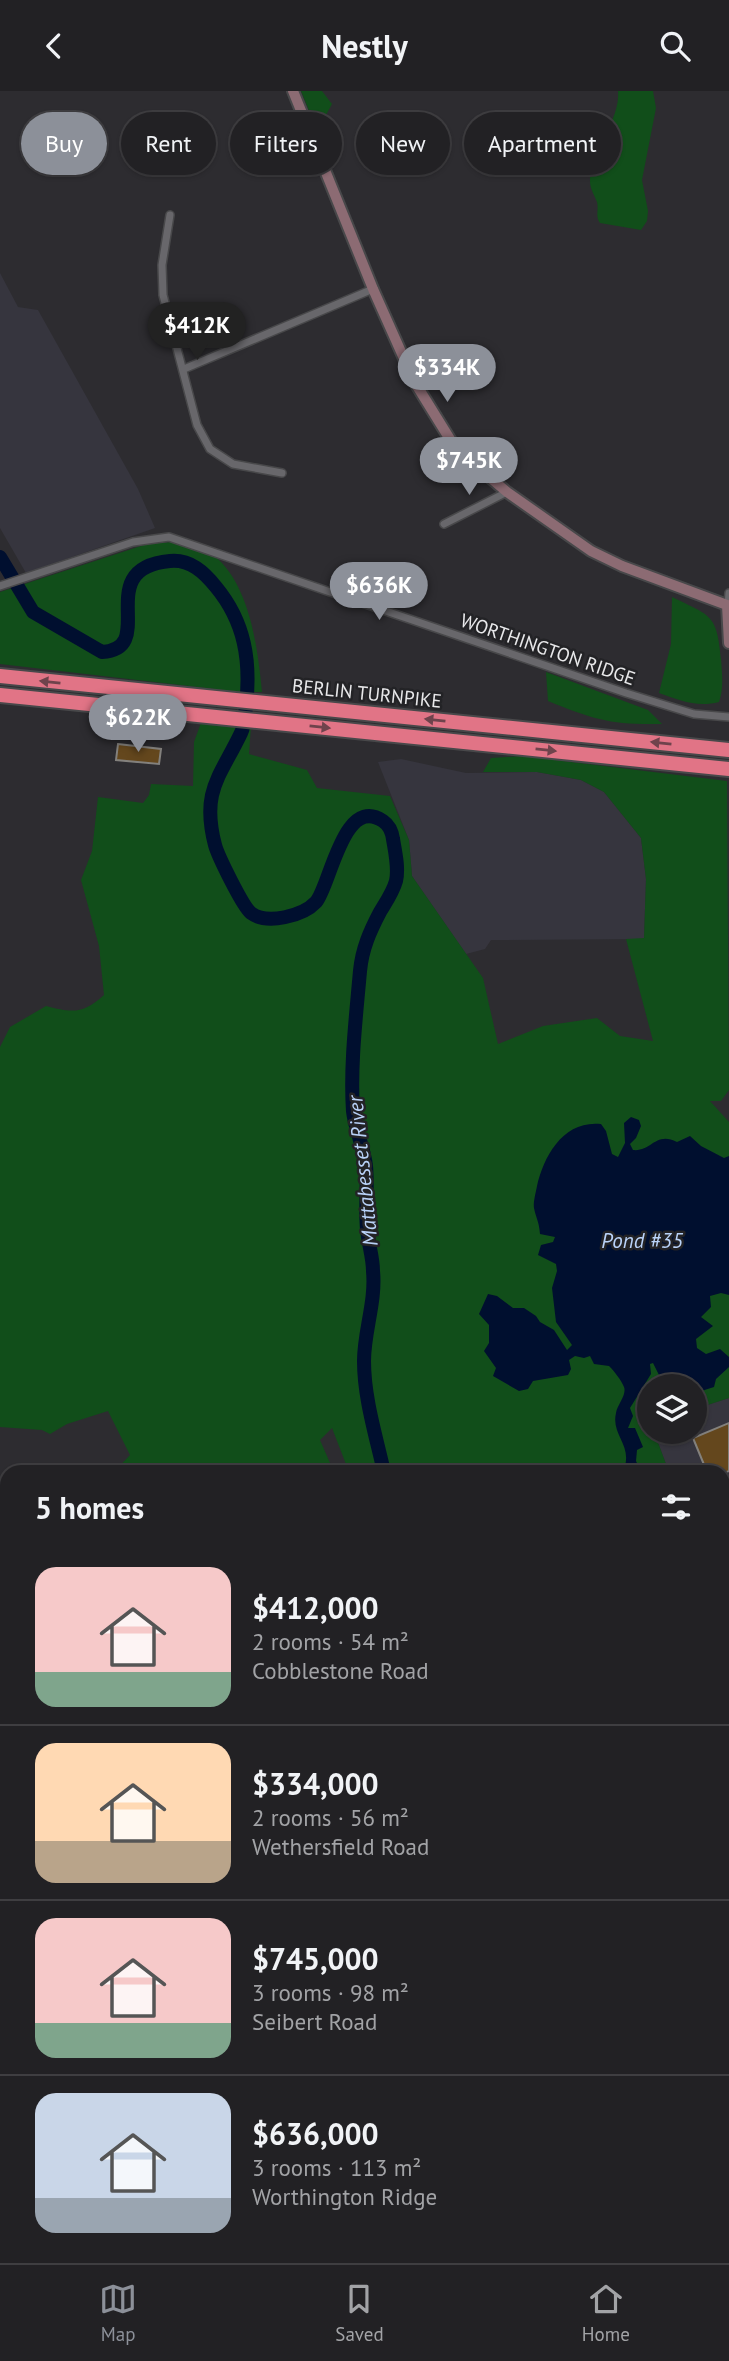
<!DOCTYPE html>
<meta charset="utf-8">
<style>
body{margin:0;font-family:"PT Sans",sans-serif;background:#2a292c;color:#f1f3f6;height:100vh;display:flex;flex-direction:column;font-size:26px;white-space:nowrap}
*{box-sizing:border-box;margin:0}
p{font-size:23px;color:#a2a3a6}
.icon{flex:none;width:38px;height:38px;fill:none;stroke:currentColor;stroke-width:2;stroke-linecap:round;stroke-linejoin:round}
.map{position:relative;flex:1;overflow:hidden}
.drawer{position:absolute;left:0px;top:1374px;width:730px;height:800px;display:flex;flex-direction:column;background:#222124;border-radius:21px 21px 0 0;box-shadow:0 2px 5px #0004,0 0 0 2px #3f3e41}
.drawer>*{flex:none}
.guide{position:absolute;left:21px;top:21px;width:688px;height:63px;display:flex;gap:14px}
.fabs{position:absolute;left:637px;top:1283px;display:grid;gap:14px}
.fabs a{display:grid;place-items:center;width:70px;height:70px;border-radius:50%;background:#222124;box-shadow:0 2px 5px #0004,0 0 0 2px #3f3e41;font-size:35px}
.price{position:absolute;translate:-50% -60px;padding:0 16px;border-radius:24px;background:#8c9099;color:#fff;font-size:23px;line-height:46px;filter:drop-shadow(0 2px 4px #0008)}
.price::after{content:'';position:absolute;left:50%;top:42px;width:21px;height:16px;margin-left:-10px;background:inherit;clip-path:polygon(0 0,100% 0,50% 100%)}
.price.current{background:#222;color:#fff}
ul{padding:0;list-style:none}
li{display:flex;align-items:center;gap:21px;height:175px;padding:0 35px}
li+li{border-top:2px solid #3f3e41}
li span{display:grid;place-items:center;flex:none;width:196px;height:140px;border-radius:21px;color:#555}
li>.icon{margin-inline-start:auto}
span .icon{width:84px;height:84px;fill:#fffc;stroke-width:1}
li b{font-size:30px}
h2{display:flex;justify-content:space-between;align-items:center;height:84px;padding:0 35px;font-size:30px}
.tag{padding:0 24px;border-radius:32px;background:#222124;box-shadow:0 2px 5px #0004,0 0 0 2px #3f3e41;font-size:24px;line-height:63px}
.tag.current{background:#8c9099;color:#fff}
header{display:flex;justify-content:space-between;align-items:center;height:91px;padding:0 35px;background:#222124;font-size:32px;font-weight:700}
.tabs{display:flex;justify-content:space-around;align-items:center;height:98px;border-top:2px solid #3f3e41;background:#222124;font-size:19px;color:#a2a3a6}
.tabs a{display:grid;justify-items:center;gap:4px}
.tabs .current{color:#8c9099}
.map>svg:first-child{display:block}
.built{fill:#36353e}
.green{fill:#114e1a}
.water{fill:#000f2f}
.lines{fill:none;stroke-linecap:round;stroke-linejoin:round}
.stream{stroke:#000f2f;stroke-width:2.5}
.river{stroke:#000f2f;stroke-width:14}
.building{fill:#64471d;stroke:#83817d;stroke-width:2}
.street-casing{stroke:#48484a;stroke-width:10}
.secondary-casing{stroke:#48484a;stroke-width:14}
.highway-casing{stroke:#48484a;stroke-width:18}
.street{stroke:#68676b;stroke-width:7}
.secondary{stroke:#8c6b73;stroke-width:10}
.highway{stroke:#e17486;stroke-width:14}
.oneway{fill:#6f434c}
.labels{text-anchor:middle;stroke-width:5;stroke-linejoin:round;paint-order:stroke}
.street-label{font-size:19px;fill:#e8e8ea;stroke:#232326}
.water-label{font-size:21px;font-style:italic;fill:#b9d2f8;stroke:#232326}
</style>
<header><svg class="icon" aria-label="back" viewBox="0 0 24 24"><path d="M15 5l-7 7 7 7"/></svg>Nestly<svg class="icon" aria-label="search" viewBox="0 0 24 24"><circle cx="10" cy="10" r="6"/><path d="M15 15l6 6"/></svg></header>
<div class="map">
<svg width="729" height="2172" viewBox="0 0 729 2172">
<rect width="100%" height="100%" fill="#2d2c30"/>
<g class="built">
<polygon points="0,182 18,216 38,219 138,398 155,437 26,482 0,437"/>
<polygon points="401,668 466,682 537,681 581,689 604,701 641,747 646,788 644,848 491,849 485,858 466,863 412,785 409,749 378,671"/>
<polygon points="729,1307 729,1510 724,1511 723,1381 669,1381 654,1341 695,1340 695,1318"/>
<polygon points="7,1711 7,2129 0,2132 0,1712"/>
<polygon points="723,1768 729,1768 729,1876 724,1897 729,1923 729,1980 725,1981 729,1998 729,2083 723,2083"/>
</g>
<g class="green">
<polygon points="301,0 322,0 332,13 321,33 310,22"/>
<path d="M 618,0 L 653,0 L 656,17 L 642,89 L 648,120 L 647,130 L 641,139 L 600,132 C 595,125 599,119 597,111 C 594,103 590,98 590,90 C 589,63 621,29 618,0 Z"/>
<path d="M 172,451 C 185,455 208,459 218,468 C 251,499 258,560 262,601 L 240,601 L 0,573 L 0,501 L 147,453 Z"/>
<path d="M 672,506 C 711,525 717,523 721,568 C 722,584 724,596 719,611 C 697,617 679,609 659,602 L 671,553 Z"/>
<path d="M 546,581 L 648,619 L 662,633 C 611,634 595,629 548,610 Z"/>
<path d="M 202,629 L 251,635 L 249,663 L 307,679 L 317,697 L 390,705 L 409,749 L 412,785 L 483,887 L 498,953 L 543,935 L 597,927 L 620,945 L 653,950 L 626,848 L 644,847 L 646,788 L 641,747 L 604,701 L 581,689 L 537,681 L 483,681 L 491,667 L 522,665 L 727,690 L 729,999 L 721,1010 L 710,1010 L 729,1031 L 729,1307 L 695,1318 L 695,1295 L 649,1295 L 649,1340 L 654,1341 L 669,1381 L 349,1381 L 332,1337 L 320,1349 L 334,1381 L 114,1381 L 130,1364 L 108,1320 L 67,1333 L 50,1343 L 42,1339 L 0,1336 L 0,956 L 10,936 L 46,915 C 73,922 83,923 104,904 L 99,855 L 81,789 L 92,760 L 98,706 L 143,712 L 149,704 L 151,693 L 193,695 L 194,651 Z"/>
<polygon points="729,1618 729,1744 723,1742 723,1627"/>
<polygon points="729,2133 729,2172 598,2172 600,2166 723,2166 723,2138"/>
</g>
<g class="water">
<path d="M 631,1026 L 639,1029 L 641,1035 L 636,1047 L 630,1053 L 633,1059 C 652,1061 655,1040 677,1051 L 690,1045 L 701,1055 L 724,1067 L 729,1065 L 729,1204 L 721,1202 L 710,1205 L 711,1216 L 701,1226 L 713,1235 L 696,1248 L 697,1257 L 706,1263 L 720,1258 L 729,1266 L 729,1276 L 716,1288 L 714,1296 L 695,1302 L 695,1295 L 657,1295 L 659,1284 L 653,1272 L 650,1273 L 651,1283 L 630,1317 L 633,1325 L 628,1337 L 635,1337 L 643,1356 L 637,1359 L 636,1370 L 641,1381 L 628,1381 L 625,1375 C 631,1353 611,1343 616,1322 C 617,1314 627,1304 624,1296 C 621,1289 615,1281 609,1275 L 594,1273 L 590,1265 L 584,1267 L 575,1265 L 569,1269 L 571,1278 L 568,1284 L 533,1290 L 528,1298 L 519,1300 L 493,1285 L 496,1277 L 484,1260 L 489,1252 L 489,1234 L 479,1223 L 488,1203 L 497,1205 L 513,1217 L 524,1217 L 536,1225 L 540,1231 L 554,1239 L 567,1259 L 572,1254 L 556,1231 L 552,1197 L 557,1180 L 556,1173 L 538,1164 L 541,1154 L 553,1151 L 555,1146 L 540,1143 C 539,1130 536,1127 534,1117 C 533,1111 536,1101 537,1095 C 544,1064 564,1029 601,1033 L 606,1040 L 612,1063 L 618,1066 L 625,1052 L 624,1032 Z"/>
<polygon points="303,2166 449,2167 476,2172 297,2172"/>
</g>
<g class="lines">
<polyline class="stream" points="0,1699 7,1699"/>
<g class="river">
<path d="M 0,466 L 33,521 L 102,561 C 160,558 90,477 170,470 C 190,468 204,481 216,496 C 245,531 251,570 246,615 C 245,624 245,634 241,642 C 220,686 201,700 215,754 C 218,765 243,816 251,822 C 267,834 303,825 316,811 C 330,796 343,703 383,730 C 389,734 392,741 393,748 C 395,760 399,777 396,790 C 393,801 386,811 380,821 C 370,840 362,858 360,880 C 356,926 350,975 353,1020 C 355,1039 364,1056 366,1075 C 368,1096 365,1117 367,1138 C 368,1152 373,1166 373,1180 C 376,1211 364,1240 364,1270 C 364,1307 376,1345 384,1381"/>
<polyline points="723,1604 729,1606"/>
</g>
</g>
<g class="building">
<polygon points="118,653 161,658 159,673 116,669"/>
<polygon points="729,1332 729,1380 723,1383 723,1381 707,1381 693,1347"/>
<polygon points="729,1438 729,1509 728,1509 723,1494 723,1441"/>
</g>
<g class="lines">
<defs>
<g id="street">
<polyline points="170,124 162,174 163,204 197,334 210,358 233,373 282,382"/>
<polyline points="184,278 373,198"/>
<polyline points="444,433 507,401"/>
<polyline points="0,495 133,451 169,446 626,602 694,623 729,626"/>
<polyline points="728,514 729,502"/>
<polyline points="0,1829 7,1821"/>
<polyline points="0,1868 7,1885"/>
</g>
<g id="secondary">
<polyline points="293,0 373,198 414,290 456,358 507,401 591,460 622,475 727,514 729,552"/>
<polyline points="0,1484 7,1499"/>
<polyline points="723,1908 729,1910"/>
<polyline points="0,2141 7,2138"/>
</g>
<g id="highway">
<polyline points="0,585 729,659"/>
<polyline points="0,604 729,678"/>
</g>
</defs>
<use href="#street" class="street-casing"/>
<use href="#secondary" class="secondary-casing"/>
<use href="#highway" class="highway-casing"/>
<use href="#street" class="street"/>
<use href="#secondary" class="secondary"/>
<use href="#highway" class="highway"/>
</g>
<defs><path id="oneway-solid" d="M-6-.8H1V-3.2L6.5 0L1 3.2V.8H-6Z" transform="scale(1.75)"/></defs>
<g class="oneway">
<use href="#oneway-solid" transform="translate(50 591) rotate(-174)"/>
<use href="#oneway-solid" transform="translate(435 629) rotate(-174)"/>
<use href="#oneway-solid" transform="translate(320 636) rotate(6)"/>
<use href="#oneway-solid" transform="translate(661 652) rotate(-174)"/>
<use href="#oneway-solid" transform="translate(546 659) rotate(6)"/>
</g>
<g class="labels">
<g class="street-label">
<text transform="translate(548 558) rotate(19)" y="7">WORTHINGTON RIDGE</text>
<text transform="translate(367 602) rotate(6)" y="7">BERLIN TURNPIKE</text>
</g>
<g class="water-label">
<text transform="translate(363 1080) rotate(-96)" y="7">Mattabesset River</text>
<text x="642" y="1157">Pond #35</text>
</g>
</g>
</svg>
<div class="fabs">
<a><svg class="icon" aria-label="layers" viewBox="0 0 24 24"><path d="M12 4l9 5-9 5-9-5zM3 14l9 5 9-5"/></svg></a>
</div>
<b class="price current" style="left:197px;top:271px">$412K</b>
<b class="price" style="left:447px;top:313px">$334K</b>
<b class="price" style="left:469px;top:406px">$745K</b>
<b class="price" style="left:379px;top:531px">$636K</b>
<b class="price" style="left:138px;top:663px">$622K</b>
<div class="guide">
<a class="tag current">Buy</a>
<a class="tag">Rent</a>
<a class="tag">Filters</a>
<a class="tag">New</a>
<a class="tag">Apartment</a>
</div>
<section class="drawer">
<h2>5 homes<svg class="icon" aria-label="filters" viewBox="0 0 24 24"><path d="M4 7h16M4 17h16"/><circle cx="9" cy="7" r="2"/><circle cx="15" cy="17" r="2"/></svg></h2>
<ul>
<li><span style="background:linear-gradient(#f6c9c9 75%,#7fa58c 0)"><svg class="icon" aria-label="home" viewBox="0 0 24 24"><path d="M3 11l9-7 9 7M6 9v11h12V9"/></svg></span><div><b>$412,000</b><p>2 rooms · 54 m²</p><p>Cobblestone Road</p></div></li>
<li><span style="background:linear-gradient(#ffd9b3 70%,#b9a48a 0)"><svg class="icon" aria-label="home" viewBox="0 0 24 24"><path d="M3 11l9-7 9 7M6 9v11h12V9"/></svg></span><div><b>$334,000</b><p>2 rooms · 56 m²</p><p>Wethersfield Road</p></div></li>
<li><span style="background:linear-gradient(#f6c9c9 75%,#7fa58c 0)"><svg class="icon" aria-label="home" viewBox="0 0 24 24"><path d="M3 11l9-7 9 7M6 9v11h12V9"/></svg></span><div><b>$745,000</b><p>3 rooms · 98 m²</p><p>Seibert Road</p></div></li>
<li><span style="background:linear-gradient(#c9d6e8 75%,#9aa5b1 0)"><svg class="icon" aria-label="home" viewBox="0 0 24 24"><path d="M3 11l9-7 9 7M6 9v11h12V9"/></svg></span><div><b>$636,000</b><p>3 rooms · 113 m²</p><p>Worthington Ridge</p></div></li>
</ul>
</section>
</div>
<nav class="tabs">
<a class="current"><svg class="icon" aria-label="map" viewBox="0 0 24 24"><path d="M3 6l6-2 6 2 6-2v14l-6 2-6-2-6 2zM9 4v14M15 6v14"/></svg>Map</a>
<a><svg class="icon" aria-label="saved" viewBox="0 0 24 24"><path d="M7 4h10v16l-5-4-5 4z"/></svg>Saved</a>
<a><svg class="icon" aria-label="home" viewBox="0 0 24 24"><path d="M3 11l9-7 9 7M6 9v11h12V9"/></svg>Home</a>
</nav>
